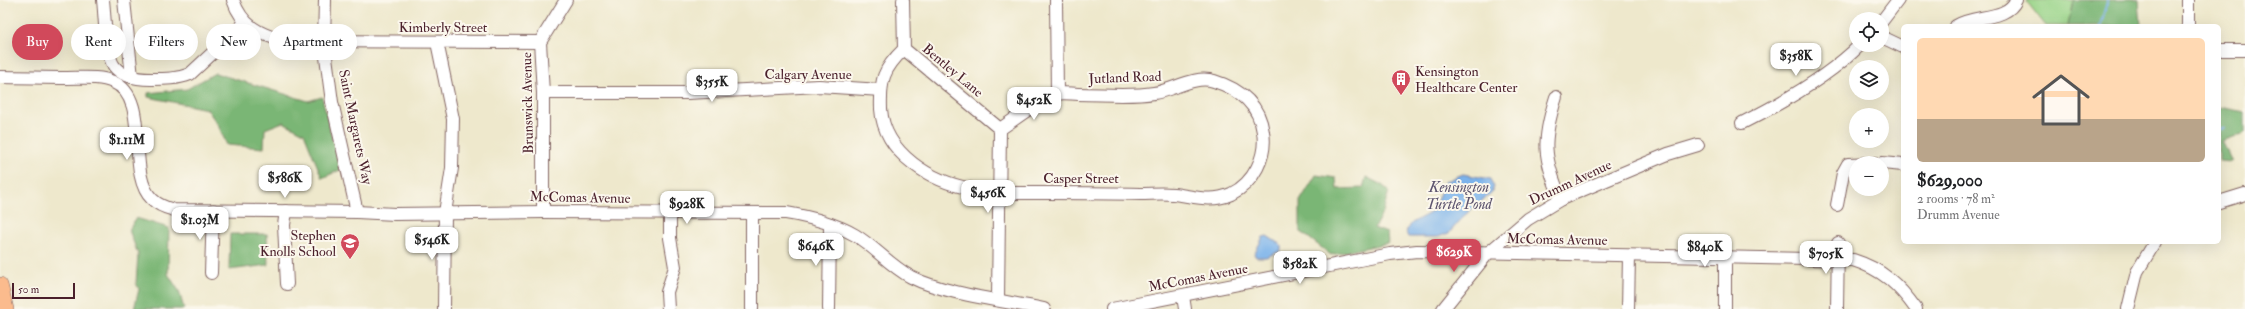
<!DOCTYPE html>
<meta charset="utf-8">
<style>
body{margin:0;font-family:"IM FELL Double Pica",serif;background:#f6f6f6;color:#202124;height:100vh;display:flex;flex-direction:column;font-size:15px;white-space:nowrap}
*{box-sizing:border-box;margin:0}
p{font-size:13px;color:#757577}
.icon{flex:none;width:22px;height:22px;fill:none;stroke:currentColor;stroke-width:2;stroke-linecap:round;stroke-linejoin:round}
.map{position:relative;flex:1;overflow:hidden}
.details{position:absolute;left:1901px;top:24px;width:320px;height:220px;display:flex;flex-direction:column;background:#fff;border-radius:6px;box-shadow:0 4px 16px #0002}
.details>*{flex:none}
.top-card{position:absolute;left:12px;top:24px;width:380px;height:36px;display:flex;gap:8px}
.buttons{position:absolute;left:1849px;top:12px;display:grid;gap:8px}
.buttons a{display:grid;place-items:center;width:40px;height:40px;border-radius:50%;background:#fff;box-shadow:0 4px 16px #0002;font-size:20px}
.scale{position:absolute;left:12px;bottom:10px;width:63px;box-sizing:border-box;padding-left:4px;border:2px solid #4a1f2b;border-top:0;font-size:11px;line-height:14px;white-space:nowrap;color:#4a1f2b;-webkit-text-stroke:3px #fbf7ec;paint-order:stroke}
.price{position:absolute;translate:-50% -34px;padding:0 9px;border-radius:8px;background:#fff;color:#222;font-size:13px;line-height:26px;filter:drop-shadow(0 1px 2px #0008)}
.price::after{content:'';position:absolute;left:50%;top:24px;width:12px;height:9px;margin-left:-6px;background:inherit;clip-path:polygon(0 0,100% 0,50% 100%)}
.price.current{background:#d1495b;color:#fff}
ul{padding:0;list-style:none}
li{display:grid;align-content:center;gap:8px;height:212px;padding:0 16px}
li span{display:grid;place-items:center;height:124px;border-radius:6px;color:#555}
li>.icon{margin-inline-start:auto}
span .icon{width:72px;height:72px;fill:#fffc;stroke-width:1}
li b{font-size:17px}
.tag{padding:0 14px;border-radius:18px;background:#fff;box-shadow:0 4px 16px #0002;font-size:14px;line-height:36px}
.tag.current{background:#d1495b;color:#fff}
.map>svg:first-child{display:block}
.green{fill:#99d488;stroke:#727a5a}
.forest{fill:#7ab674;stroke:#626a50}
.water{fill:#7cb3eb;stroke:#63698b}
.lines{fill:none;stroke-linecap:round;stroke-linejoin:round}
.stream{stroke:#7cb3eb;stroke-width:2.5}
.minor-casing{stroke:#836563;stroke-width:14}
.major-casing{stroke:#836563;stroke-width:16}
.minor{stroke:#fff;stroke-width:12}
.major{stroke:#fbbb8d;stroke-width:15}
.labels{text-anchor:middle;stroke-width:4;stroke-linejoin:round;paint-order:stroke}
.street-label{font-size:14px;fill:#4a1f2b;stroke:#fbf7ec}
.poi-label{font-size:14px;fill:#4a1f2b;stroke:#fbf7ec;text-anchor:start}
.water-label{font-size:15px;font-style:italic;fill:#5c536e;stroke:#fbf7ec}
</style>
<div class="map">
<svg width="2245" height="309" viewBox="0 0 2245 309">
<rect width="100%" height="100%" fill="#fbf7ec"/>
<filter id="ink" filterUnits="userSpaceOnUse"><feTurbulence type="fractalNoise" baseFrequency=".025" numOctaves="2"/><feDisplacementMap in="SourceGraphic" scale="8" xChannelSelector="R" yChannelSelector="G"/><feConvolveMatrix kernelMatrix="1 2 1 2 8 2 1 2 1" color-interpolation-filters="sRGB"/></filter>
<filter id="wash" filterUnits="userSpaceOnUse"><feTurbulence type="fractalNoise" baseFrequency=".012" numOctaves="4" result="noise"/><feDisplacementMap in="SourceGraphic" scale="16" xChannelSelector="R" yChannelSelector="G"/><feGaussianBlur stdDeviation="0.9" result="paint"/><feColorMatrix in="noise" values="0 0 0 0 0 0 0 0 0 0 0 0 0 0 0 0 0 1.4 0 .05"/><feComposite in="paint" operator="in"/></filter>
<g filter="url(#wash)">
<rect width="100%" height="100%" fill="#eee8cc"/>
<polygon class="green" points="2028,0 2073,0 2068,26 2046,26 2027,2"/>
<g class="forest">
<polygon points="2073,0 2139,0 2141,26 2068,26"/>
<polygon points="215,73 308,101 322,97 340,170 322,178 304,133 283,122 265,129 264,148 227,145 218,125 207,109 148,97 148,93 187,89"/>
<polygon points="2219,107 2245,112 2245,133 2222,141 2232,162 2219,161"/>
<polygon points="1316,175 1336,178 1337,189 1363,188 1366,177 1382,185 1389,191 1383,212 1374,228 1387,233 1388,243 1331,255 1300,231 1300,201"/>
<polygon points="136,218 169,228 168,274 179,291 184,309 134,309 139,289 136,283 138,254 129,230"/>
<polygon points="230,234 267,234 268,265 229,270"/>
</g>
<g class="water">
<path d="M 1463,174 L 1490,179 L 1494,187 L 1492,192 L 1465,215 L 1449,233 L 1438,237 L 1408,237 C 1400,224 1424,218 1431,212 C 1437,205 1440,190 1444,182 Z"/>
<polygon points="1267,236 1281,245 1281,251 1266,257 1256,257 1254,254 1263,237"/>
</g>
<g class="lines">
<g class="stream">
<polyline points="2100,26 2108,0"/>
<polyline points="2219,129 2224,128"/>
</g>
</g>
</g>
<g filter="url(#ink)">
<g class="lines">
<defs>
<g id="minor">
<path d="M 103,0 C 105,16 105,54 114,66 C 122,77 139,79 151,79 C 164,79 178,79 190,74 L 245,23"/>
<polyline points="124,0 132,77"/>
<path d="M 233,0 C 242,26 259,34 284,41 L 540,42"/>
<polyline points="325,0 324,42 332,102 357,212"/>
<polyline points="903,0 904,49 1000,129"/>
<polyline points="1056,0 1057,94"/>
<polyline points="1882,21 1898,0"/>
<path d="M 1956,26 C 1975,14 2007,21 2016,0"/>
<polyline points="2188,26 2188,0"/>
<polyline points="1882,37 1903,47"/>
<polyline points="437,42 453,119 452,168 445,213 444,309"/>
<path d="M 904,49 C 883,69 880,80 881,109 C 884,154 932,182 972,189 C 997,194 1022,193 1047,193 C 1078,193 1109,193 1140,194 C 1151,194 1162,193 1173,194 C 1193,196 1211,203 1231,194 C 1254,183 1267,156 1263,132 C 1259,104 1240,89 1214,81 C 1194,75 1174,90 1154,93 C 1130,97 1103,94 1078,94 C 1072,94 1063,92 1057,94 C 1042,98 1014,120 1000,129"/>
<polyline points="2219,50 2245,50"/>
<path d="M 0,77 C 23,77 45,78 67,78 C 82,78 100,76 113,82 C 152,98 125,173 152,199 C 158,205 166,208 174,210 L 357,212 L 395,214 L 543,212 L 786,213 C 810,217 834,223 855,235 C 875,247 890,266 911,277 C 944,294 1006,301 1044,309"/>
<polyline points="543,93 687,93 819,86 881,90"/>
<path d="M 1556,97 C 1542,141 1543,157 1561,199"/>
<path d="M 1742,123 C 1780,104 1830,75 1860,45"/>
<polyline points="1882,163 1903,165"/>
<polyline points="2219,202 2245,194"/>
<polyline points="1837,205 1843,173 1848,164 1875,163"/>
<polyline points="286,211 284,225 287,284"/>
<polyline points="543,212 543,93 540,42 566,0"/>
<polyline points="752,213 752,309"/>
<polyline points="211,273 213,210"/>
<polyline points="1183,296 1185,309"/>
<polyline points="998,299 1000,129"/>
<polyline points="668,309 667,292 675,267 670,238 670,213"/>
<polyline points="829,309 830,224"/>
<path d="M 1112,309 L 1390,254 L 1417,251 L 1853,260 C 1882,269 1899,285 1916,309"/>
<polyline points="1443,309 1488,253 1528,219 1561,199 1668,154 1698,145"/>
<polyline points="1628,309 1629,256"/>
<polyline points="1725,309 1725,257"/>
<polyline points="1837,309 1838,243"/>
<polyline points="2128,309 2137,272 2155,242"/>
</g>
<polyline id="major" points="0,285 6,309"/>
</defs>
<use href="#minor" class="minor-casing"/>
<use href="#major" class="major-casing"/>
<use href="#minor" class="minor"/>
<use href="#major" class="major"/>
</g>
</g>
<defs>
<symbol id="building-pin" viewBox="-11 -11 22 30"><path d="M0 17L-7.5 6A9.5 9.5 0 1 1 7.5 6Z" fill="#d1495b" stroke="#fbf7ec"/><path d="M-4-6H4V6H1V3H-1V6H-4ZM-2.5-4.3h1.7v1.8h-1.7ZM.8-4.3h1.7v1.8H.8ZM-2.5-1h1.7V.8h-1.7ZM.8-1h1.7V.8H.8Z" fill="#fff"/></symbol>
<symbol id="school-pin" viewBox="-11 -11 22 30"><path d="M0 17L-7.5 6A9.5 9.5 0 1 1 7.5 6Z" fill="#d1495b" stroke="#fbf7ec"/><path d="M0-5L7-2L0 1L-7-2ZM-4 1L0 2.5L4 1V4Q0 6-4 4Z" fill="#fff"/></symbol>
</defs>
<g fill-rule="evenodd">
<use href="#building-pin" x="1390" y="68" width="22" height="30"/>
<use href="#school-pin" x="339" y="232" width="22" height="30"/>
</g>
<g class="labels">
<g class="street-label">
<text x="443" y="32">Kimberly Street</text>
<text transform="translate(953 70) rotate(40)" y="5">Bentley Lane</text>
<text x="808" y="79">Calgary Avenue</text>
<text transform="translate(1125 77) rotate(-2)" y="5">Jutland Road</text>
<text transform="translate(527 103) rotate(-91)" y="5">Brunswick Avenue</text>
<text transform="translate(356 127) rotate(78)" y="5">Saint Margarets Way</text>
<text x="1081" y="183">Casper Street</text>
<text transform="translate(1570 182) rotate(-25)" y="5">Drumm Avenue</text>
<text transform="translate(580 197) rotate(1)" y="5">McComas Avenue</text>
<text transform="translate(1557 239) rotate(1)" y="5">McComas Avenue</text>
<text transform="translate(1198 277) rotate(-11)" y="5">McComas Avenue</text>
</g>
<g class="poi-label">
<text x="1415" y="76">Kensington<tspan x="1415" dy="16">Healthcare Center</tspan></text>
<text x="336" y="240" text-anchor="end">Stephen<tspan x="336" dy="16">Knolls School</tspan></text>
</g>
<g class="water-label">
<text x="1459" y="192">Kensington<tspan x="1459" dy="17">Turtle Pond</tspan></text>
</g>
</g>
</svg>
<div class="buttons">
<a><svg class="icon" aria-label="locate" viewBox="0 0 24 24"><circle cx="12" cy="12" r="6"/><path d="M12 2v4M12 18v4M2 12h4M18 12h4"/></svg></a>
<a><svg class="icon" aria-label="layers" viewBox="0 0 24 24"><path d="M12 4l9 5-9 5-9-5zM3 14l9 5 9-5"/></svg></a>
<a>+</a>
<a>−</a>
</div>
<div class="scale">50 m</div>
<b class="price" style="left:1796px;top:77px">$358K</b>
<b class="price" style="left:712px;top:103px">$355K</b>
<b class="price" style="left:1034px;top:121px">$452K</b>
<b class="price" style="left:127px;top:161px">$1.11M</b>
<b class="price" style="left:285px;top:199px">$586K</b>
<b class="price" style="left:988px;top:214px">$456K</b>
<b class="price" style="left:687px;top:225px">$928K</b>
<b class="price" style="left:200px;top:241px">$1.03M</b>
<b class="price" style="left:432px;top:261px">$546K</b>
<b class="price" style="left:816px;top:267px">$646K</b>
<b class="price" style="left:1705px;top:268px">$840K</b>
<b class="price current" style="left:1454px;top:273px">$629K</b>
<b class="price" style="left:1826px;top:275px">$705K</b>
<b class="price" style="left:1300px;top:285px">$582K</b>
<div class="top-card">
<a class="tag current">Buy</a>
<a class="tag">Rent</a>
<a class="tag">Filters</a>
<a class="tag">New</a>
<a class="tag">Apartment</a>
</div>
<section class="details">
<ul>
<li><span style="background:linear-gradient(#ffd9b3 65%,#b9a48a 0)"><svg class="icon" aria-label="home" viewBox="0 0 24 24"><path d="M3 11l9-7 9 7M6 9v11h12V9"/></svg></span><div><b>$629,000</b><p>2 rooms · 78 m²</p><p>Drumm Avenue</p></div></li>
</ul>
</section>
</div>
